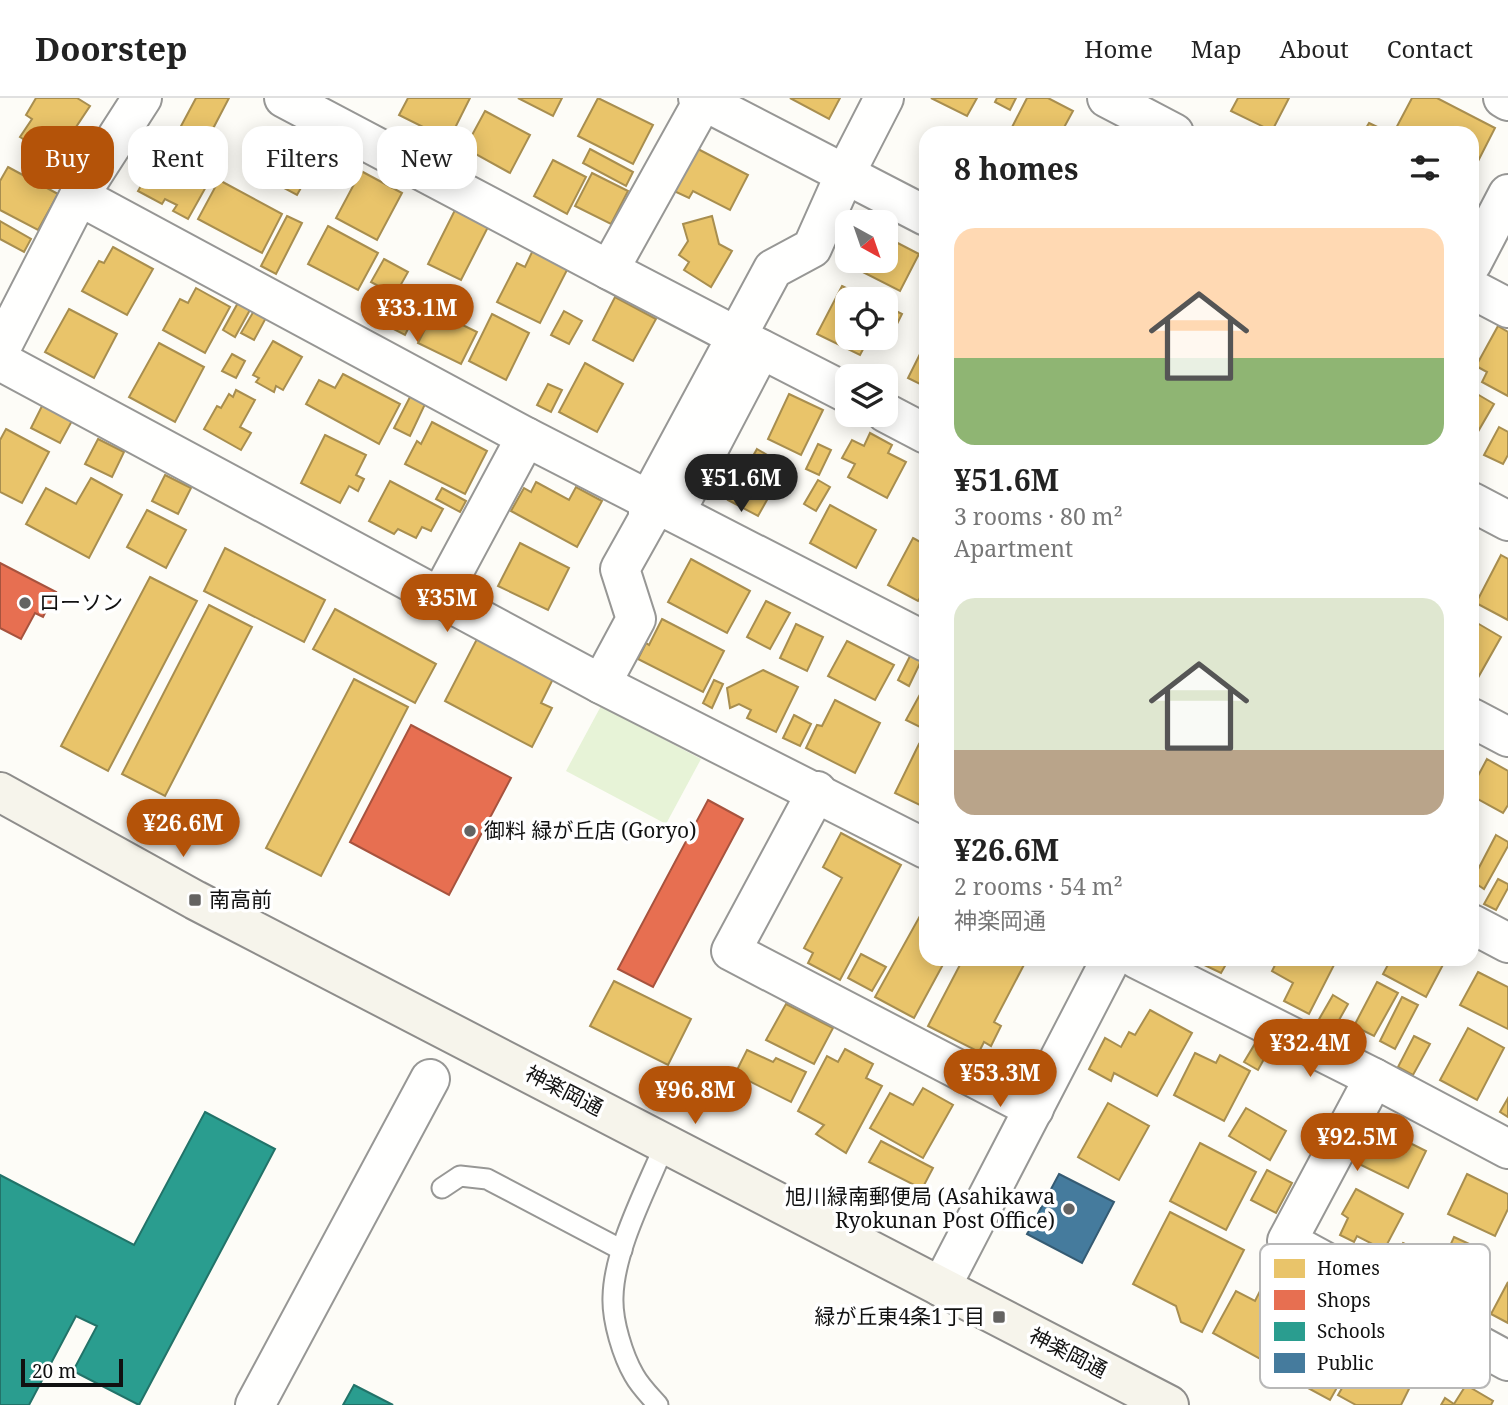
<!DOCTYPE html>
<meta charset="utf-8">
<style>
body{margin:0;font-family:"Noto Serif","Noto Sans JP",serif;background:#f2f2f2;color:#222;height:100vh;display:flex;flex-direction:column;font-size:26px;white-space:nowrap}
*{box-sizing:border-box;margin:0}
p{font-size:23px;color:#767676}
.icon{flex:none;width:38px;height:38px;fill:none;stroke:currentColor;stroke-width:2;stroke-linecap:round;stroke-linejoin:round}
.map{position:relative;flex:1;overflow:hidden}
.details{position:absolute;left:919px;top:28px;width:560px;height:840px;display:flex;flex-direction:column;background:#fff;border-radius:21px;box-shadow:0 4px 18px #0003}
.details>*{flex:none}
.guide{position:absolute;left:21px;top:28px;width:665px;height:63px;display:flex;gap:14px}
.needle{width:46px;rotate:140deg}
.controls{position:absolute;left:835px;top:112px;display:grid;gap:14px}
.controls a{display:grid;place-items:center;width:63px;height:63px;border-radius:14px;background:#fff;box-shadow:0 4px 18px #0003;font-size:35px}
.scale{position:absolute;left:21px;bottom:18px;width:102px;box-sizing:border-box;padding-left:7px;border:4px solid #111;border-top:0;font-size:19px;line-height:24px;white-space:nowrap;color:#111;-webkit-text-stroke:5px #fff;paint-order:stroke}
.price{position:absolute;translate:-50% -60px;padding:0 16px;border-radius:24px;background:#b45309;color:#fff;font-size:23px;line-height:46px;filter:drop-shadow(0 2px 4px #0008)}
.price::after{content:'';position:absolute;left:50%;top:42px;width:21px;height:16px;margin-left:-10px;background:inherit;clip-path:polygon(0 0,100% 0,50% 100%)}
.price.current{background:#222;color:#fff}
ul{padding:0;list-style:none}
li{display:grid;align-content:center;gap:14px;height:371px;padding:0 35px}
li span{display:grid;place-items:center;height:217px;border-radius:21px;color:#555}
li>.icon{margin-inline-start:auto}
span .icon{width:126px;height:126px;fill:#fffc;stroke-width:1}
li b{font-size:30px}
h2{display:flex;justify-content:space-between;align-items:center;height:84px;padding:0 35px;font-size:30px}
.pill{padding:0 24px;border-radius:21px;background:#fff;box-shadow:0 4px 18px #0003;font-size:24px;line-height:63px}
.pill.current{background:#b45309;color:#fff}
header{display:flex;align-items:center;gap:42px;box-sizing:border-box;height:98px;padding:0 35px;background:#fff;border-bottom:2px solid #e0e0e0}
header strong{font-size:33px}
nav{display:flex;gap:38px;margin-inline-start:auto;font-size:24px}
.map>svg:first-child{display:block}
.green{fill:#e7f3d7}
.homes{fill:#e9c46a;stroke:#a88e4f;stroke-width:2}
.shops{fill:#e76f51;stroke:#a7533e;stroke-width:2}
.schools{fill:#2a9d8f;stroke:#227369;stroke-width:2}
.public{fill:#457b9d;stroke:#355b73;stroke-width:2}
.lines{fill:none;stroke-linecap:round;stroke-linejoin:round}
.lane-casing{stroke:#979795;stroke-width:23}
.street-casing{stroke:#979795;stroke-width:42}
.secondary-casing{stroke:#8e8d8b;stroke-width:42}
.lane{stroke:#fffffe;stroke-width:19}
.street{stroke:#fffffe;stroke-width:38}
.secondary{stroke:#f6f4eb;stroke-width:38}
.poi-dot{fill:#646362;stroke:#fff;stroke-width:2.5}
.labels{text-anchor:middle;stroke-width:7;stroke-linejoin:round;paint-order:stroke}
.poi-label{font-size:21px;fill:#111;stroke:#fff;text-anchor:start}
.street-label{font-size:21px;fill:#111;stroke:#fff}
.key{fill:#fff;stroke:#b8b8b8;stroke-width:2}
.key-label{font-size:19px;fill:#111}
</style>
<header>
<strong>Doorstep</strong>
<nav><a>Home</a><a>Map</a><a>About</a><a>Contact</a></nav>
</header>
<div class="map">
<svg width="1508" height="1307" viewBox="0 0 1508 1307">
<rect width="100%" height="100%" fill="#fdfcf7"/>
<polygon class="green" points="601,608 701,661 666,726 566,673"/>
<g class="homes">
<polygon points="36,0 77,0 90,8 60,53 48,45 42,53 20,39 32,21 26,17"/>
<polygon points="196,0 229,0 206,44 201,41 196,49 181,40 185,32 180,30"/>
<polygon points="408,0 470,0 449,42 399,17"/>
<polygon points="518,0 562,0 553,18"/>
<polygon points="598,0 653,27 633,66 578,38"/>
<polygon points="790,0 840,0 829,21"/>
<polygon points="931,0 977,0 967,18"/>
<polygon points="997,0 1016,0 1010,12 995,4"/>
<polygon points="1027,0 1048,0 1073,13 1061,35 1009,35"/>
<polygon points="1238,0 1289,0 1272,33 1231,13"/>
<polygon points="1412,0 1437,0 1495,30 1473,73 1472,35 1401,35 1395,32"/>
<polygon points="485,13 530,37 510,75 465,50"/>
<polygon points="1369,25 1390,35 1363,35"/>
<polygon points="281,35 320,56 297,97 258,76"/>
<polygon points="166,43 216,71 188,121 173,113 177,107 165,101 162,106 138,93"/>
<polygon points="696,50 748,77 730,112 693,93 689,100 674,93"/>
<polygon points="590,51 633,74 626,88 583,65"/>
<polygon points="553,62 586,79 567,116 534,98"/>
<polygon points="8,69 58,96 38,132 0,112 0,83"/>
<polygon points="361,73 402,95 377,142 336,120"/>
<polygon points="592,75 628,93 611,126 575,108"/>
<polygon points="219,82 282,116 262,155 198,121"/>
<polygon points="455,112 488,129 461,182 428,166"/>
<polygon points="287,118 302,125 276,176 261,168"/>
<polygon points="712,118 719,146 732,153 711,189 684,172 689,164 679,157 688,143 683,126"/>
<polygon points="0,123 31,141 24,154 0,141"/>
<polygon points="328,128 378,155 358,192 308,166"/>
<polygon points="886,139 919,156 900,193 851,168 854,163 886,163"/>
<polygon points="113,149 153,171 127,217 82,193 99,163 104,165"/>
<polygon points="533,152 568,170 540,225 497,204 517,165 525,169"/>
<polygon points="384,161 408,174 395,197 371,184"/>
<polygon points="842,188 868,201 847,201 847,240 869,240 860,257 817,236"/>
<polygon points="196,190 230,209 205,255 163,232 180,201 188,205"/>
<polygon points="615,199 656,221 633,263 593,242"/>
<polygon points="392,201 417,213 405,237 380,224"/>
<polygon points="239,203 251,210 235,239 223,232"/>
<polygon points="368,204 383,211 377,223 363,216"/>
<polygon points="888,209 902,216 888,244 879,240 886,240 886,214"/>
<polygon points="69,211 117,236 94,280 45,254"/>
<polygon points="255,211 267,218 254,242 241,235"/>
<polygon points="434,213 477,234 461,266 418,245"/>
<polygon points="564,213 582,223 569,246 551,237"/>
<polygon points="492,216 529,235 506,282 469,263"/>
<polygon points="1498,228 1508,234 1508,298 1482,284 1487,274 1476,268"/>
<polygon points="273,243 302,259 283,292 276,288 274,294 256,284 259,280 253,277"/>
<polygon points="926,244 926,289 908,280"/>
<polygon points="159,245 204,269 175,324 129,299"/>
<polygon points="232,256 245,263 236,280 222,273"/>
<polygon points="585,265 623,286 597,334 559,314"/>
<polygon points="343,276 400,306 379,346 306,306 319,282 335,290"/>
<polygon points="548,286 562,292 551,314 537,307"/>
<polygon points="236,292 255,302 240,329 251,335 241,352 204,331 217,308 221,310 229,296 233,299"/>
<polygon points="1472,293 1494,306 1472,344"/>
<polygon points="789,296 823,312 801,357 768,341"/>
<polygon points="411,297 426,304 410,338 394,330"/>
<polygon points="43,306 73,321 60,345 31,330"/>
<polygon points="432,324 487,353 465,396 405,366 417,343 421,346"/>
<polygon points="1499,329 1508,334 1508,357 1503,366 1484,357"/>
<polygon points="6,331 49,354 22,405 0,394 0,342"/>
<polygon points="870,335 892,347 888,355 906,364 887,400 848,379 855,366 842,360 852,342 864,348"/>
<polygon points="325,337 366,357 356,377 364,381 358,393 349,388 340,405 301,385"/>
<polygon points="98,341 124,354 112,379 85,366"/>
<polygon points="818,346 831,352 819,377 806,371"/>
<polygon points="757,351 786,368 758,418 728,402"/>
<polygon points="165,377 191,390 178,416 152,403"/>
<polygon points="91,380 122,397 89,460 26,426 46,390 76,406"/>
<polygon points="818,382 830,389 816,413 804,406"/>
<polygon points="390,383 443,411 431,433 422,429 416,440 398,431 394,436 369,423"/>
<polygon points="536,384 569,402 576,389 602,403 577,449 511,413 524,390 531,394"/>
<polygon points="442,390 466,403 460,414 436,401"/>
<polygon points="830,407 876,432 856,470 810,445"/>
<polygon points="147,412 186,432 166,470 127,449"/>
<polygon points="913,440 926,447 926,490 918,503 888,487"/>
<polygon points="520,445 569,470 548,512 498,488"/>
<polygon points="225,450 325,502 304,544 204,493"/>
<polygon points="1501,457 1508,461 1508,522 1476,505"/>
<polygon points="691,461 750,493 727,535 668,504"/>
<polygon points="150,479 197,503 108,673 61,648"/>
<polygon points="766,503 790,515 770,551 747,539"/>
<polygon points="209,507 252,529 165,698 122,676"/>
<polygon points="335,511 436,566 415,605 313,551"/>
<polygon points="662,521 724,553 703,594 638,561 646,545 649,547"/>
<polygon points="1472,522 1501,539 1475,585 1472,583"/>
<polygon points="796,526 823,539 807,573 780,560"/>
<polygon points="478,539 554,579 541,605 552,610 532,649 445,603"/>
<polygon points="847,543 894,567 875,602 828,578"/>
<polygon points="911,556 922,561 909,588 898,582"/>
<polygon points="763,572 798,589 776,634 747,620 751,612 739,606 730,610 727,590"/>
<polygon points="354,581 408,609 321,778 266,750"/>
<polygon points="714,582 723,586 712,610 703,605"/>
<polygon points="924,589 926,590 926,632 906,622"/>
<polygon points="835,602 880,625 855,675 806,650 817,627 822,628"/>
<polygon points="794,617 811,626 800,648 783,640"/>
<polygon points="919,646 926,650 926,710 895,695"/>
<polygon points="1487,661 1508,673 1508,707 1503,715 1472,698 1472,689"/>
<polygon points="841,735 901,767 840,882 808,865 813,855 804,850 842,780 823,769"/>
<polygon points="1496,737 1508,744 1508,748 1484,791 1472,783"/>
<polygon points="1498,781 1508,786 1508,790 1496,812 1484,806"/>
<polygon points="926,807 926,861 946,861 914,920 875,899"/>
<polygon points="861,856 886,869 872,893 848,880"/>
<polygon points="963,861 1027,861 994,924 1001,928 991,948 984,944 979,954 928,928"/>
<polygon points="1202,861 1229,861 1221,875 1200,865"/>
<polygon points="1278,861 1323,861 1334,867 1309,916 1284,903 1293,885 1272,873"/>
<polygon points="1391,861 1446,861 1426,899 1383,876"/>
<polygon points="1478,874 1508,889 1508,931 1460,907"/>
<polygon points="614,883 691,921 668,967 590,928"/>
<polygon points="1377,884 1398,895 1374,938 1354,928"/>
<polygon points="1333,897 1348,906 1334,931 1318,923"/>
<polygon points="1402,899 1418,907 1395,951 1380,943"/>
<polygon points="786,906 833,930 814,966 766,942"/>
<polygon points="1150,912 1192,935 1157,998 1114,975 1111,983 1089,971 1105,940 1121,949 1129,934 1135,937"/>
<polygon points="1468,930 1504,950 1477,1002 1440,982"/>
<polygon points="1414,938 1430,946 1413,977 1398,969"/>
<polygon points="1256,944 1269,952 1258,972 1244,964"/>
<polygon points="845,951 873,966 866,980 882,988 846,1055 816,1036 824,1027 798,1013 827,958 838,964"/>
<polygon points="747,952 773,964 776,960 806,974 791,1004 735,976"/>
<polygon points="1195,955 1216,965 1220,957 1250,973 1224,1023 1174,997"/>
<polygon points="923,990 953,1007 923,1060 870,1030 890,995 913,1007"/>
<polygon points="1508,1000 1508,1019 1500,1014"/>
<polygon points="1108,1005 1149,1028 1119,1082 1078,1059"/>
<polygon points="1246,1010 1286,1033 1270,1062 1229,1038"/>
<polygon points="1376,1028 1426,1053 1408,1090 1357,1065"/>
<polygon points="881,1043 933,1070 922,1091 869,1064"/>
<polygon points="1200,1045 1256,1074 1226,1132 1170,1103"/>
<polygon points="1267,1072 1292,1085 1276,1115 1251,1102"/>
<polygon points="1467,1076 1508,1096 1508,1111 1495,1138 1448,1116"/>
<polygon points="1356,1091 1403,1116 1384,1152 1357,1138 1354,1144 1340,1137 1348,1120 1342,1116"/>
<polygon points="1170,1114 1244,1152 1202,1234 1181,1224 1176,1208 1133,1186"/>
<polygon points="1454,1139 1489,1155 1468,1200 1433,1185"/>
<polygon points="1403,1145 1433,1161 1420,1186 1390,1170"/>
<polygon points="1508,1184 1508,1225 1491,1216"/>
<polygon points="1264,1185 1294,1201 1262,1262 1213,1235 1236,1193 1255,1203"/>
<polygon points="1322,1206 1370,1231 1330,1302 1295,1283 1302,1270 1291,1264"/>
<polygon points="1358,1262 1409,1291 1401,1307 1356,1307 1338,1297"/>
<polygon points="1466,1287 1493,1303 1491,1307 1441,1307 1445,1300 1454,1306"/>
</g>
<g class="shops">
<polygon points="0,465 56,494 43,519 35,515 21,541 0,530"/>
<polygon points="411,627 511,680 449,797 350,744"/>
<polygon points="708,702 743,721 653,889 618,871"/>
</g>
<g class="schools">
<polygon points="205,1014 275,1051 139,1307 73,1273 97,1228 76,1218 29,1307 0,1307 0,1077 134,1147"/>
<polygon points="354,1287 393,1307 343,1307"/>
</g>
<polygon class="public" points="1059,1076 1114,1104 1082,1165 1027,1136"/>
<g class="lines">
<defs>
<g id="lane">
<polyline points="442,1090 460,1078 487,1081 622,1152"/>
<path d="M 658,1307 C 650,1298 640,1288 634,1277 C 623,1258 612,1223 613,1199 C 614,1151 647,1090 665,1046"/>
</g>
<g id="street">
<polyline points="284,0 609,172 703,3"/>
<polyline points="698,0 926,118"/>
<polyline points="1107,0 1174,35"/>
<polyline points="1503,0 1508,3"/>
<polyline points="79,98 526,339 440,499"/>
<polyline points="1472,165 1508,96"/>
<polyline points="609,172 759,250"/>
<polyline points="1472,191 1508,210"/>
<polyline points="0,252 79,98 142,0"/>
<polyline points="0,263 601,586 926,751"/>
<polyline points="847,295 761,251 675,415 926,544"/>
<polyline points="886,315 926,336"/>
<polyline points="526,339 670,413"/>
<polyline points="1472,404 1508,423"/>
<polyline points="601,586 636,521 620,471 648,421 648,403 773,171 812,150 845,76 884,0"/>
<polyline points="1472,620 1508,639"/>
<polyline points="817,693 731,853 1034,1011"/>
<polyline points="1472,826 1508,845"/>
<polyline points="1137,861 1374,980 1508,1051"/>
<polyline points="1374,980 1287,1143 1508,1263"/>
<polyline points="941,1189 1111,861"/>
<polyline points="255,1307 430,981"/>
</g>
<polyline id="secondary" points="0,694 195,802 1169,1307"/>
</defs>
<use href="#lane" class="lane-casing"/>
<use href="#street" class="street-casing"/>
<use href="#secondary" class="secondary-casing"/>
<use href="#lane" class="lane"/>
<use href="#street" class="street"/>
<use href="#secondary" class="secondary"/>
</g>
<g class="poi-dot">
<circle cx="25" cy="505" r="7"/>
<circle cx="470" cy="733" r="7"/>
<rect x="188" y="795" width="14" height="14" rx="3.5"/>
<circle cx="1069" cy="1111" r="7"/>
<rect x="992" y="1212" width="14" height="14" rx="3.5"/>
</g>
<g class="labels">
<g class="poi-label">
<text x="39" y="512">ローソン</text>
<text x="484" y="740">御料 緑が丘店 (Goryo)</text>
<text x="209" y="809">南高前</text>
<text x="1055" y="1106" text-anchor="end">旭川緑南郵便局 (Asahikawa<tspan x="1055" dy="24">Ryokunan Post Office)</tspan></text>
<text x="985" y="1226" text-anchor="end">緑が丘東4条1丁目</text>
</g>
<g class="street-label">
<text transform="translate(564 993) rotate(27)" y="7">神楽岡通</text>
<text transform="translate(1068 1255) rotate(27)" y="7">神楽岡通</text>
</g>
</g>
<rect x="1260" y="1146" width="230" height="144" rx="10" class="key"/>
<rect x="1274" y="1161" width="31" height="19" fill="#e9c46a"/>
<rect x="1274" y="1192" width="31" height="20" fill="#e76f51"/>
<rect x="1274" y="1224" width="31" height="19" fill="#2a9d8f"/>
<rect x="1274" y="1255" width="31" height="20" fill="#457b9d"/>
<g class="key-label">
<text x="1317" y="1177">Homes</text>
<text x="1317" y="1209">Shops</text>
<text x="1317" y="1240">Schools</text>
<text x="1317" y="1272">Public</text>
</g>
</svg>
<div class="controls">
<a><svg class="needle" viewBox="-14 -14 28 28"><path d="M0-13l5 13h-10z" fill="#e53935"/><path d="M0 13l5-13h-10z" fill="#767676"/></svg></a>
<a><svg class="icon" aria-label="locate" viewBox="0 0 24 24"><circle cx="12" cy="12" r="6"/><path d="M12 2v4M12 18v4M2 12h4M18 12h4"/></svg></a>
<a><svg class="icon" aria-label="layers" viewBox="0 0 24 24"><path d="M12 4l9 5-9 5-9-5zM3 14l9 5 9-5"/></svg></a>
</div>
<div class="scale">20 m</div>
<b class="price" style="left:417px;top:246px">¥33.1M</b>
<b class="price current" style="left:741px;top:416px">¥51.6M</b>
<b class="price" style="left:447px;top:536px">¥35M</b>
<b class="price" style="left:183px;top:761px">¥26.6M</b>
<b class="price" style="left:1310px;top:981px">¥32.4M</b>
<b class="price" style="left:1000px;top:1011px">¥53.3M</b>
<b class="price" style="left:695px;top:1028px">¥96.8M</b>
<b class="price" style="left:1357px;top:1075px">¥92.5M</b>
<div class="guide">
<a class="pill current">Buy</a>
<a class="pill">Rent</a>
<a class="pill">Filters</a>
<a class="pill">New</a>
</div>
<section class="details">
<h2>8 homes<svg class="icon" aria-label="filters" viewBox="0 0 24 24"><path d="M4 7h16M4 17h16"/><circle cx="9" cy="7" r="2"/><circle cx="15" cy="17" r="2"/></svg></h2>
<ul>
<li><span style="background:linear-gradient(#ffd9b3 60%,#8fb573 0)"><svg class="icon" aria-label="home" viewBox="0 0 24 24"><path d="M3 11l9-7 9 7M6 9v11h12V9"/></svg></span><div><b>¥51.6M</b><p>3 rooms · 80 m²</p><p>Apartment</p></div></li>
<li><span style="background:linear-gradient(#dfe7d0 70%,#b9a48a 0)"><svg class="icon" aria-label="home" viewBox="0 0 24 24"><path d="M3 11l9-7 9 7M6 9v11h12V9"/></svg></span><div><b>¥26.6M</b><p>2 rooms · 54 m²</p><p>神楽岡通</p></div></li>
</ul>
</section>
</div>
